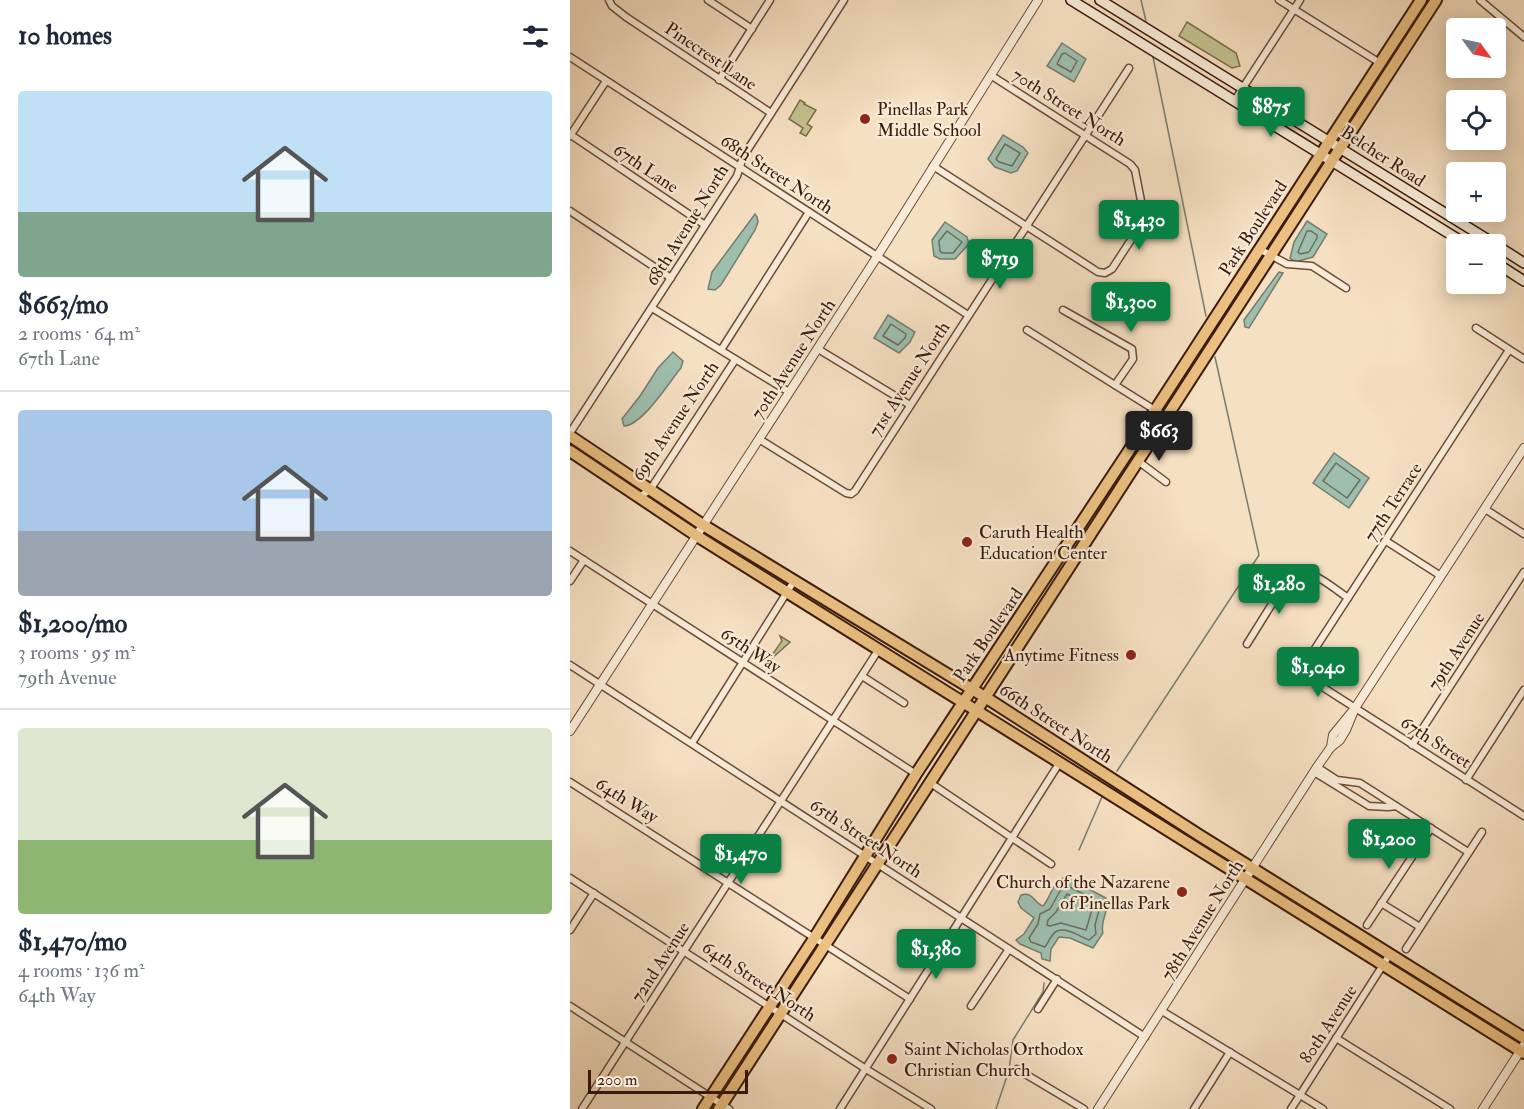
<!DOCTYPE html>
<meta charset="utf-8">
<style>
body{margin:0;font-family:"IM FELL Double Pica",serif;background:#f2f2f3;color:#1f2937;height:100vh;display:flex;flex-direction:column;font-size:22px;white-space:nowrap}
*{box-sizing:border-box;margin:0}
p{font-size:20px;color:#747a83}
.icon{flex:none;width:33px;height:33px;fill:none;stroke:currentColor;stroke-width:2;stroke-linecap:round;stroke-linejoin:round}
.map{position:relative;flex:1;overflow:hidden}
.details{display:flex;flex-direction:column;background:#fff;width:570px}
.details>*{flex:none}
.needle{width:39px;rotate:123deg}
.buttons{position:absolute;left:876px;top:18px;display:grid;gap:12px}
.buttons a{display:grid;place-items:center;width:60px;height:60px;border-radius:6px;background:#fff;box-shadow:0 3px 15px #0003;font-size:30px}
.scale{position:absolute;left:18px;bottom:15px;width:160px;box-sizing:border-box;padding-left:6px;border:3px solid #3b1b0d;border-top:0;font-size:16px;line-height:21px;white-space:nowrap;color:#3b1b0d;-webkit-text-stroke:4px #f9ebd7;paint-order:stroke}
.price{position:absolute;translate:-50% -51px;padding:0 14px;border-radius:6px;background:#0b8043;color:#fff;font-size:20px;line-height:39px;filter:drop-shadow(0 2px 3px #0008)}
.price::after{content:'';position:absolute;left:50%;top:36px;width:18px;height:14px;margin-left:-9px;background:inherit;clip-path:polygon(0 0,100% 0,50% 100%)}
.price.active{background:#222;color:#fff}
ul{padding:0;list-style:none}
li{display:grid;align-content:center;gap:12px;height:318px;padding:0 18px}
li+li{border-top:2px solid #e0e1e3}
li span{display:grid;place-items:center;height:186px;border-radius:6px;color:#555}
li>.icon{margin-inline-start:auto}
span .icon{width:108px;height:108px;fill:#fffc;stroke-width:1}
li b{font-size:26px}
h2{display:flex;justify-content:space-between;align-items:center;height:72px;padding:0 18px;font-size:26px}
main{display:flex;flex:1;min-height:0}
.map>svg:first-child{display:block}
.green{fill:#c2c18f;stroke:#7e6e4e;stroke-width:1.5}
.water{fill:#9ebeae;stroke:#767d6e;stroke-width:1.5}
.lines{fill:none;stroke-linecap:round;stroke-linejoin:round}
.shore{stroke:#6c6c5e;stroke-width:1.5}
.stream{stroke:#767d6e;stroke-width:1.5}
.minor-casing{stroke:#6a4c3a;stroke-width:9}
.tertiary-casing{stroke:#6a4c3a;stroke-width:10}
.secondary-casing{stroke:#3b1b0d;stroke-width:12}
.primary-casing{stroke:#3b1b0d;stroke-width:14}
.minor{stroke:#f9ebd7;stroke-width:6}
.tertiary{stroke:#f9ebd7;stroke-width:8}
.secondary{stroke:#f9ebd7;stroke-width:9}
.primary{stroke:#ebc081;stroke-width:10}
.poi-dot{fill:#8f2418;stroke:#f9ebd7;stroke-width:2}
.labels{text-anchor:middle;stroke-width:4.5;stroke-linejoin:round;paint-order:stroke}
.street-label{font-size:18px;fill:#3b1b0d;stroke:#f9ebd7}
.poi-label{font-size:18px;fill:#3b1b0d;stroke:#f9ebd7;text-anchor:start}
</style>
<main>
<section class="details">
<h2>10 homes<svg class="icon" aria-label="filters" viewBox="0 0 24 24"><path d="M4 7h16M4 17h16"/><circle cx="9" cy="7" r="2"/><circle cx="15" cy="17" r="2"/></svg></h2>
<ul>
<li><span style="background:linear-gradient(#bfe0f5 65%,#7fa58c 0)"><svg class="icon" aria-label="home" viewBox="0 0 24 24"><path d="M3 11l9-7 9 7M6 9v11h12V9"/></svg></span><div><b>$663/mo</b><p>2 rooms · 64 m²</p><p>67th Lane</p></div></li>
<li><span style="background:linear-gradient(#a9c7e8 65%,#9aa5b1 0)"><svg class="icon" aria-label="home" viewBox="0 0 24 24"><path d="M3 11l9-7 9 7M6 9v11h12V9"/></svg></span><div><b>$1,200/mo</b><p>3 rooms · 95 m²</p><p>79th Avenue</p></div></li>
<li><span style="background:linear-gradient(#dfe7d0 60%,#8fb573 0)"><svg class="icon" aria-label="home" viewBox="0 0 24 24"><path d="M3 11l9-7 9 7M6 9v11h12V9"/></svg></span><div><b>$1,470/mo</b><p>4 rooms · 136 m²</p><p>64th Way</p></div></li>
</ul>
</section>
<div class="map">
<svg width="954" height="1109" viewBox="0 0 954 1109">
<rect width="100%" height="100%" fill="#f6e0c2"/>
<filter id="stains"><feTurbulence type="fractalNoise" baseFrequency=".00333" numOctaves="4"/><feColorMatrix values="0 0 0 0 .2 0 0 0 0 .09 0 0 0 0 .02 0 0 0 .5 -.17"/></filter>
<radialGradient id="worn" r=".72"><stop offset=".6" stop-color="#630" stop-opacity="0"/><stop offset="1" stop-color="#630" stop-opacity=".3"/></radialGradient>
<g class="green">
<polygon points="617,22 666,53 670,66 662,68 609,36"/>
<polygon points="230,100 235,103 234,104 246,110 237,124 242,127 236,136 230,133 233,128 219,119"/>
<polygon points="210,636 220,642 199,661 197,659 198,654 200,658 212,641"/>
</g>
<g class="water">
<polygon points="492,43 516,59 504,82 477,66"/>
<polygon points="433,135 453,147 458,153 447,171 441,173 425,167 418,159"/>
<polygon points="185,214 187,217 188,222 185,230 151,285 145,290 138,289 142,272"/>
<polygon points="737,221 757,234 743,257 725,262 720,258 724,242"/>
<polygon points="375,222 397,237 399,244 385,259 370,259 364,256 362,240"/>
<polygon points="709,272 713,273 679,328 675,327 674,320"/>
<polygon points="318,315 345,332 340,342 329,353 304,338"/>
<path d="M 103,352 L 113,361 L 111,368 C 99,382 73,425 54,426 L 52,419 L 70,396 L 88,368 Z"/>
<polygon points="764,453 799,478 779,508 743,483"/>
<path d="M 496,877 L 536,898 C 541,910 529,920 533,933 L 523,948 L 500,938 L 489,937 L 481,949 L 480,961 L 472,959 L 471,953 L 450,944 L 446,940 L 454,934 L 464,918 L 451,908 L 448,902 L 451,895 C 463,891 464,903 473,906 C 481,897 483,880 496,877 Z"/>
</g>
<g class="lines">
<g class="shore">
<polygon points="495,53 507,61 501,72 487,64 492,54"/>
<polygon points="435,144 450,153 442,166 429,162 426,159"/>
<polygon points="377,231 392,242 383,253 372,253 370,251 369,241"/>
<polygon points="737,231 741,231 747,235 747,238 739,252 730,254 728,252"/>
<polygon points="321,324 336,334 335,338 328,345 313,336"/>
<polygon points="766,463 790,480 777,498 753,481"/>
<path d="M 494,884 L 531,903 L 525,925 L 526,934 L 519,940 C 511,937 496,927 487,931 C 481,934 478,943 475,947 L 461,942 L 459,938 L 468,924 L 470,914 L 480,909 Z"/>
<polygon points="497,894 523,906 516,930 491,923 480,926 477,925 478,920 486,912"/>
</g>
<g class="stream">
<polyline points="571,0 576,21"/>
<polyline points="583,57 636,316"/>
<polyline points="547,771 689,555 645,357"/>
<polyline points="509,850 532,797"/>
<polyline points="426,1109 439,1070 443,1040 473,992 474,983"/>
</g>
<defs>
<g id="minor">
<polyline points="39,0 42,6 56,17 201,113"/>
<polyline points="138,0 182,29"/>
<polyline points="709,0 810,63"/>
<polyline points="910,0 954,37"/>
<polyline points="0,57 398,315"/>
<polyline points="149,80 200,0"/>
<polyline points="665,100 730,0"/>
<polyline points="1,135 135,225"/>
<polyline points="0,136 36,81"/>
<polyline points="363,166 528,272 535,273 542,269 572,223 574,216 565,170 560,164 422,76"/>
<polyline points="0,211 101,278"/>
<polyline points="689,249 717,264 742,266 776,288"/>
<polyline points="82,308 219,392"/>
<polyline points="493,310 562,349 563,359 545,385"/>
<polyline points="906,328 954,359"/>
<polyline points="457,330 596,417"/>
<polyline points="248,349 340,405"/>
<polyline points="151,350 239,212"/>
<polyline points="939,350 737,661 735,670 740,679 954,816"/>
<polyline points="0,433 167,176 173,157 274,0"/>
<polyline points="189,439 276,493 281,494 285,491 559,68"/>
<polyline points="568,461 596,482"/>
<polyline points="69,497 80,490 165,360"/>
<polyline points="915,509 954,534"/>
<polyline points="816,541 871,576"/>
<polyline points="0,551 346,774"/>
<polyline points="0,581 14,560"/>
<path d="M 677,644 L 720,575 C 736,563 763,588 778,598"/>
<polyline points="0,665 575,1037"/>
<polyline points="292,676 334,703"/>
<polyline points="122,743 224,581"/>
<polyline points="842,745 954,572"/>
<polyline points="747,767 767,780 790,783 898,852"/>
<polyline points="744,772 799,806 818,807 826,806"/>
<polyline points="896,780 954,690"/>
<polyline points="0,782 340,999"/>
<polyline points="359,782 481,864"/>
<polyline points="0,878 296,1069 361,1109"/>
<polyline points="811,903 850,927"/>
<polyline points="797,925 861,828"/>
<polyline points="0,930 24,893"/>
<polyline points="836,949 912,832"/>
<polyline points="0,1006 159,1109"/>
<polyline points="401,1006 439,949"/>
<polyline points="468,1009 487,979"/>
<polyline points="592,1011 753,1109"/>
<polyline points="766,1038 880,1109"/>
<polyline points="447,1069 514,1109"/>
<polyline points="12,1109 309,649"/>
<polyline points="270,1109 490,762"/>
<polyline points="624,1109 660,1052"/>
<polyline points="721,1109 820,954"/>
</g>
<g id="tertiary">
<polyline points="0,731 303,263 468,0"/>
<polyline points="761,747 763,735 785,708 954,448"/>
<polyline points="528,1109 747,767 761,747 770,740 776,730 785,708"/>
<polyline points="913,1109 954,1045"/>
</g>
<g id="secondary">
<polyline points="501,0 896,244"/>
<polyline points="530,0 925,244"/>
<polyline points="926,245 954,263"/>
<polyline points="926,263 954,281"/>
</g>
<g id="primary">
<polyline points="0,436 133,525 415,697 629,835 954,1038"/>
<polyline points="0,451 127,536 954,1053"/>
<polyline points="133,1109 245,937 346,774 560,449 851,0"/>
<polyline points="149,1109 866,0"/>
</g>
</defs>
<use href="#minor" class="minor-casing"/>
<use href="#tertiary" class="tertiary-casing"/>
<use href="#secondary" class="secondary-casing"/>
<use href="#primary" class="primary-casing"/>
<use href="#minor" class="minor"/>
<use href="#tertiary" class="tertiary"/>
<use href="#secondary" class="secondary"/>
<use href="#primary" class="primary"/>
</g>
<g class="poi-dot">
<circle cx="295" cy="119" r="6"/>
<circle cx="397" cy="542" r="6"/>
<circle cx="561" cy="655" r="6"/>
<circle cx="612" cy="892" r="6"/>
<circle cx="322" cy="1059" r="6"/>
</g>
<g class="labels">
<g class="street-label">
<text transform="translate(141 56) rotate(34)" y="6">Pinecrest Lane</text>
<text transform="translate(499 107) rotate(32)" y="6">70th Street North</text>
<text transform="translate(813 156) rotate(33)" y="6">Belcher Road</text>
<text transform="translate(76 168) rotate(34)" y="6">67th Lane</text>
<text transform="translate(207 174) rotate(33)" y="6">68th Street North</text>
<text transform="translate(117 225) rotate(-58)" y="6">68th Avenue North</text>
<text transform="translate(683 228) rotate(-57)" y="6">Park Boulevard</text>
<text transform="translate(223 359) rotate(-57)" y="6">70th Avenue North</text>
<text transform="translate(339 379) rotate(-57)" y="6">71st Avenue North</text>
<text transform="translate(105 421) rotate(-56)" y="6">69th Avenue North</text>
<text transform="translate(823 502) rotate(-57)" y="6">77th Terrace</text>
<text transform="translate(418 635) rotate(-56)" y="6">Park Boulevard</text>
<text transform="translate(181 650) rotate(33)" y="6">65th Way</text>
<text transform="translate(886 651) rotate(-57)" y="6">79th Avenue</text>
<text transform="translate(486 723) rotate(33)" y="6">66th Street North</text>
<text transform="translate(866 742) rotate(33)" y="6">67th Street</text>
<text transform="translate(57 800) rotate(32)" y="6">64th Way</text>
<text transform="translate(296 838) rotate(33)" y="6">65th Street North</text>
<text transform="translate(632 920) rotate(-58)" y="6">78th Avenue North</text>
<text transform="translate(90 962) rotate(-57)" y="6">72nd Avenue</text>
<text transform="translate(189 981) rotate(33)" y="6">64th Street North</text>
<text transform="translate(758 1024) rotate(-57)" y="6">80th Avenue</text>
</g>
<g class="poi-label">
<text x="307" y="115">Pinellas Park<tspan x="307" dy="21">Middle School</tspan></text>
<text x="409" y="538">Caruth Health<tspan x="409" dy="21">Education Center</tspan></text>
<text x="549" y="661" text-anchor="end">Anytime Fitness</text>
<text x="600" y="888" text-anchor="end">Church of the Nazarene<tspan x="600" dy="21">of Pinellas Park</tspan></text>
<text x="334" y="1055">Saint Nicholas Orthodox<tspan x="334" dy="21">Christian Church</tspan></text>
</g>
</g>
<rect width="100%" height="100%" filter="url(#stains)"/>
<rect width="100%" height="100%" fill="url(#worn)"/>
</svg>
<div class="buttons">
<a><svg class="needle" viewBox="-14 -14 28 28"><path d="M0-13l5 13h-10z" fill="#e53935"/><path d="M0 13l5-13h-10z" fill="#747a83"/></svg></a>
<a><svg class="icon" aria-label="locate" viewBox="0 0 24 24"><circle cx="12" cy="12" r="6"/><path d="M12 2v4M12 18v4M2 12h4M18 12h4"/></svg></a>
<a>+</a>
<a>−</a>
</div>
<div class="scale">200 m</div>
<b class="price" style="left:701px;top:138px">$875</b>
<b class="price" style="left:569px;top:251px">$1,430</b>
<b class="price" style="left:430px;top:290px">$719</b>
<b class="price" style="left:561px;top:333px">$1,300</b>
<b class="price active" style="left:589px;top:462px">$663</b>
<b class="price" style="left:709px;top:615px">$1,280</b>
<b class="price" style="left:748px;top:698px">$1,040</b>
<b class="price" style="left:819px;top:870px">$1,200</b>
<b class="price" style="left:171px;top:885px">$1,470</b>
<b class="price" style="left:366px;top:980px">$1,380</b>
</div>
</main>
